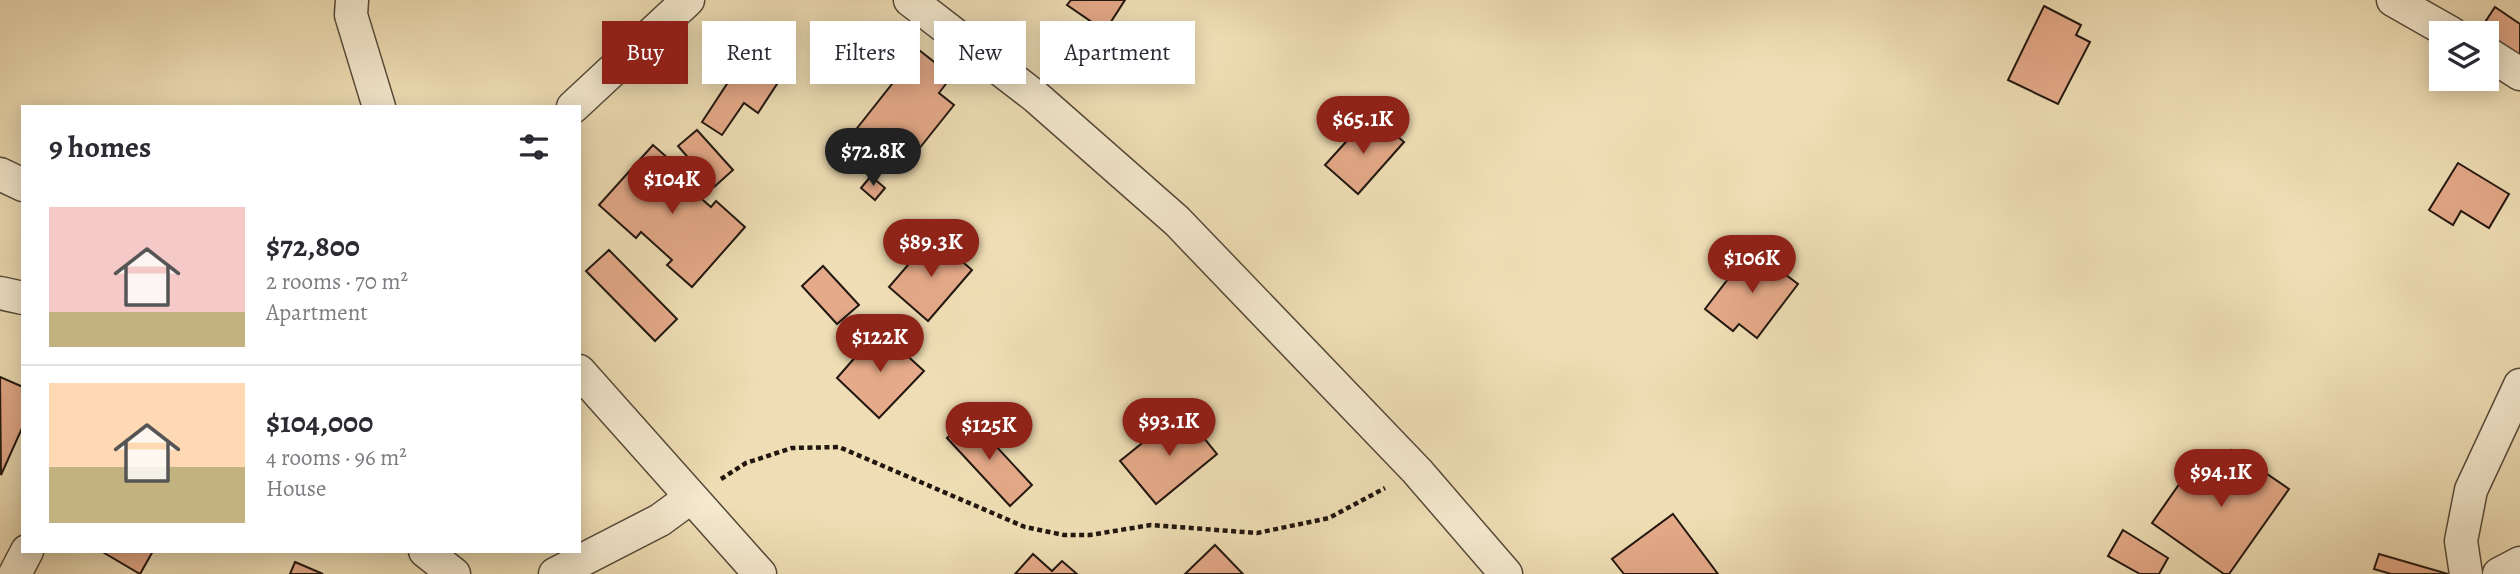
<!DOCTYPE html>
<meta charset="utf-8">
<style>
body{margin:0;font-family:Alegreya,serif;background:#f7f7f7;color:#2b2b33;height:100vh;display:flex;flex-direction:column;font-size:26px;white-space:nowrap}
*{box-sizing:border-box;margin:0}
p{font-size:23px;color:#7c7c81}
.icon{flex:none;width:38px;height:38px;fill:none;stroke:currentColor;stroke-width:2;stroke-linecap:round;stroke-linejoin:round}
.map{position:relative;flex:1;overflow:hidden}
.sheet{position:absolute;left:21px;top:105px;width:560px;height:448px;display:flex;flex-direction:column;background:#fff;border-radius:0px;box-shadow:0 4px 18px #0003}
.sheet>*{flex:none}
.top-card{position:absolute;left:602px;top:21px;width:665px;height:63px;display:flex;gap:14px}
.fabs{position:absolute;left:2429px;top:21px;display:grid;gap:14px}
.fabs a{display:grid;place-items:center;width:70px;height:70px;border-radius:0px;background:#fff;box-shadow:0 4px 18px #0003;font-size:35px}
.price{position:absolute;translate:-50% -60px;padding:0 16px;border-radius:24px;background:#8f2418;color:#fff;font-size:23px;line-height:46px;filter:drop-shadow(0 2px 4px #0008)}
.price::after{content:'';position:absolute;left:50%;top:42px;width:21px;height:16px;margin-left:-10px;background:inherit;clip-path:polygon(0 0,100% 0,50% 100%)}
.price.active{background:#222;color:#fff}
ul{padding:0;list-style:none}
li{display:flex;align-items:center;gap:21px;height:175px;padding:0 28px}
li+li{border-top:2px solid #e1e1e2}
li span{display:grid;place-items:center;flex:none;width:196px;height:140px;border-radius:0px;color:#555}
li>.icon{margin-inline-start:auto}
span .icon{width:84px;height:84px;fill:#fffc;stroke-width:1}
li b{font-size:30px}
h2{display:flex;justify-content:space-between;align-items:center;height:84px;padding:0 28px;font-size:30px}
.chip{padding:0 24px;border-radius:0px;background:#fff;box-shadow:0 4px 18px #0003;font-size:24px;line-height:63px}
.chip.active{background:#8f2418;color:#fff}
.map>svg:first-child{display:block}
.building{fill:#e5aa89;stroke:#221710;stroke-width:2}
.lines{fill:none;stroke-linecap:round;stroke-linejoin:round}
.minor-casing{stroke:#554939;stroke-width:35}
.path{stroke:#221710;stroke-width:4.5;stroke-dasharray:5 3.5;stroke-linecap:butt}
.minor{stroke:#f5eacf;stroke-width:32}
</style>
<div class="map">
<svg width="2520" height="574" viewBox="0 0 2520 574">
<rect width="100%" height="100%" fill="#efdeb5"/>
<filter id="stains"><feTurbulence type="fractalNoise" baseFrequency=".00286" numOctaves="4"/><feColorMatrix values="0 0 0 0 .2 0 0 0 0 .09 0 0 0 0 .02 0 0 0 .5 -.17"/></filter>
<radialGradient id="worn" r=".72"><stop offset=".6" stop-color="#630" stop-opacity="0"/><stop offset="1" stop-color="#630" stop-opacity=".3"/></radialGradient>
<g class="building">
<polygon points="1071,0 1125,0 1105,31 1067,5"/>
<polygon points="2044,6 2081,25 2076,35 2090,42 2058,104 2008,80"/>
<polygon points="2495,7 2520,24 2520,63 2487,41 2487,33 2478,33"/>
<polygon points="919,50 952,76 939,93 954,105 902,170 854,132"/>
<polygon points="744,58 779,81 758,113 744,103 722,135 702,122"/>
<polygon points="1364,122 1381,137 1389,129 1404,142 1358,194 1325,165"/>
<polygon points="697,130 733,170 714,187 678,146"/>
<polygon points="653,145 687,175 681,181 711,207 716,201 745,227 692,287 667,265 672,260 641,232 636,238 599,205"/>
<polygon points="2458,163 2509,194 2489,228 2461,211 2453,225 2429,210"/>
<polygon points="871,176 885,188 875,200 861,188"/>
<polygon points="933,236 972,270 928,321 889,287"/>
<polygon points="1751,249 1798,284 1757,338 1739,324 1733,331 1705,309"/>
<polygon points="609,250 677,319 655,341 586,271"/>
<polygon points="823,266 859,305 837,324 802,286"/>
<polygon points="879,330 924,371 879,418 837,378"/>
<polygon points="0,377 23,387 23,426 1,475"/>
<polygon points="1182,411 1217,454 1156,504 1120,461"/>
<polygon points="969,417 1032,485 1010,506 947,438"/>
<polygon points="2232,450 2289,489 2229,574 2224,574 2152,523 2194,463 2199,467 2209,452 2224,462"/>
<polygon points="1673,514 1718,574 1624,574 1612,559"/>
<polygon points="2123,530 2168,558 2159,574 2140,574 2108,556"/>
<polygon points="1215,545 1243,574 1185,574"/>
<polygon points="101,551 153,551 140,574"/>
<polygon points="1033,554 1052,571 1062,561 1077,574 1015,574"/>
<polygon points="2379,554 2448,574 2391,574 2374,569"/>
<polygon points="295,562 323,574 290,574"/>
</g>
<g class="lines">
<defs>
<g id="minor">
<polyline points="352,0 351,15 379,107"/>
<polyline points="910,0 1036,97 1177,221 1417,471 1506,574"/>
<polyline points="2393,0 2451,33"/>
<polyline points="2487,53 2520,74"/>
<polyline points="573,107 688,0"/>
<polyline points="0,174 23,185"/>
<polyline points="0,293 23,298"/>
<polyline points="579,371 760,574"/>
<polyline points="425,551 454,574"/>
<polyline points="15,574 27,551"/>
<polyline points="555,574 660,520 690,498"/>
<polyline points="2466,574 2461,541 2471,490 2520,385"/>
<polyline points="2499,574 2520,563"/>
</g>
</defs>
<use href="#minor" class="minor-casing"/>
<polyline class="path" points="721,479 746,463 792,448 839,447 1025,527 1064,535 1090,535 1151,525 1257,533 1329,518 1385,488"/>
<use href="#minor" class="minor"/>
</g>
<rect width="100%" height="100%" filter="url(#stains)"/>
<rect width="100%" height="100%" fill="url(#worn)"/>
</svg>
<div class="fabs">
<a><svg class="icon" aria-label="layers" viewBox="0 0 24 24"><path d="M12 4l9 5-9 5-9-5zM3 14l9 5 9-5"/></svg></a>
</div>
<b class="price" style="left:1363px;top:156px">$65.1K</b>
<b class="price active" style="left:873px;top:188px">$72.8K</b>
<b class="price" style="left:672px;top:216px">$104K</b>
<b class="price" style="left:931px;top:279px">$89.3K</b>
<b class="price" style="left:1752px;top:295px">$106K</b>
<b class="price" style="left:880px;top:374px">$122K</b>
<b class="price" style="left:1169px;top:458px">$93.1K</b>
<b class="price" style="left:989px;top:462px">$125K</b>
<b class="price" style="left:2221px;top:509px">$94.1K</b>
<div class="top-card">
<a class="chip active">Buy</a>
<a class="chip">Rent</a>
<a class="chip">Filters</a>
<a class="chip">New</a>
<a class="chip">Apartment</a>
</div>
<section class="sheet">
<h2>9 homes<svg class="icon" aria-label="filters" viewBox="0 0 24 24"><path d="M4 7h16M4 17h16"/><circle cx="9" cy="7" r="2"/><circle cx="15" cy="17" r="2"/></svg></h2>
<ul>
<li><span style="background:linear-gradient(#f6c9c9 75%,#c2b280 0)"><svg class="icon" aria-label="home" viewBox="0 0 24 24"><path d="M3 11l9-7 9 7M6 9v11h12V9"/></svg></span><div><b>$72,800</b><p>2 rooms · 70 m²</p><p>Apartment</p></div></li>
<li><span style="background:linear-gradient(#ffd9b3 60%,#c2b280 0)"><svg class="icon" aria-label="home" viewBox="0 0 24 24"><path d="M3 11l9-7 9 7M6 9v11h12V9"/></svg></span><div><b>$104,000</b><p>4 rooms · 96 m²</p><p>House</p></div></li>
</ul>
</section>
</div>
